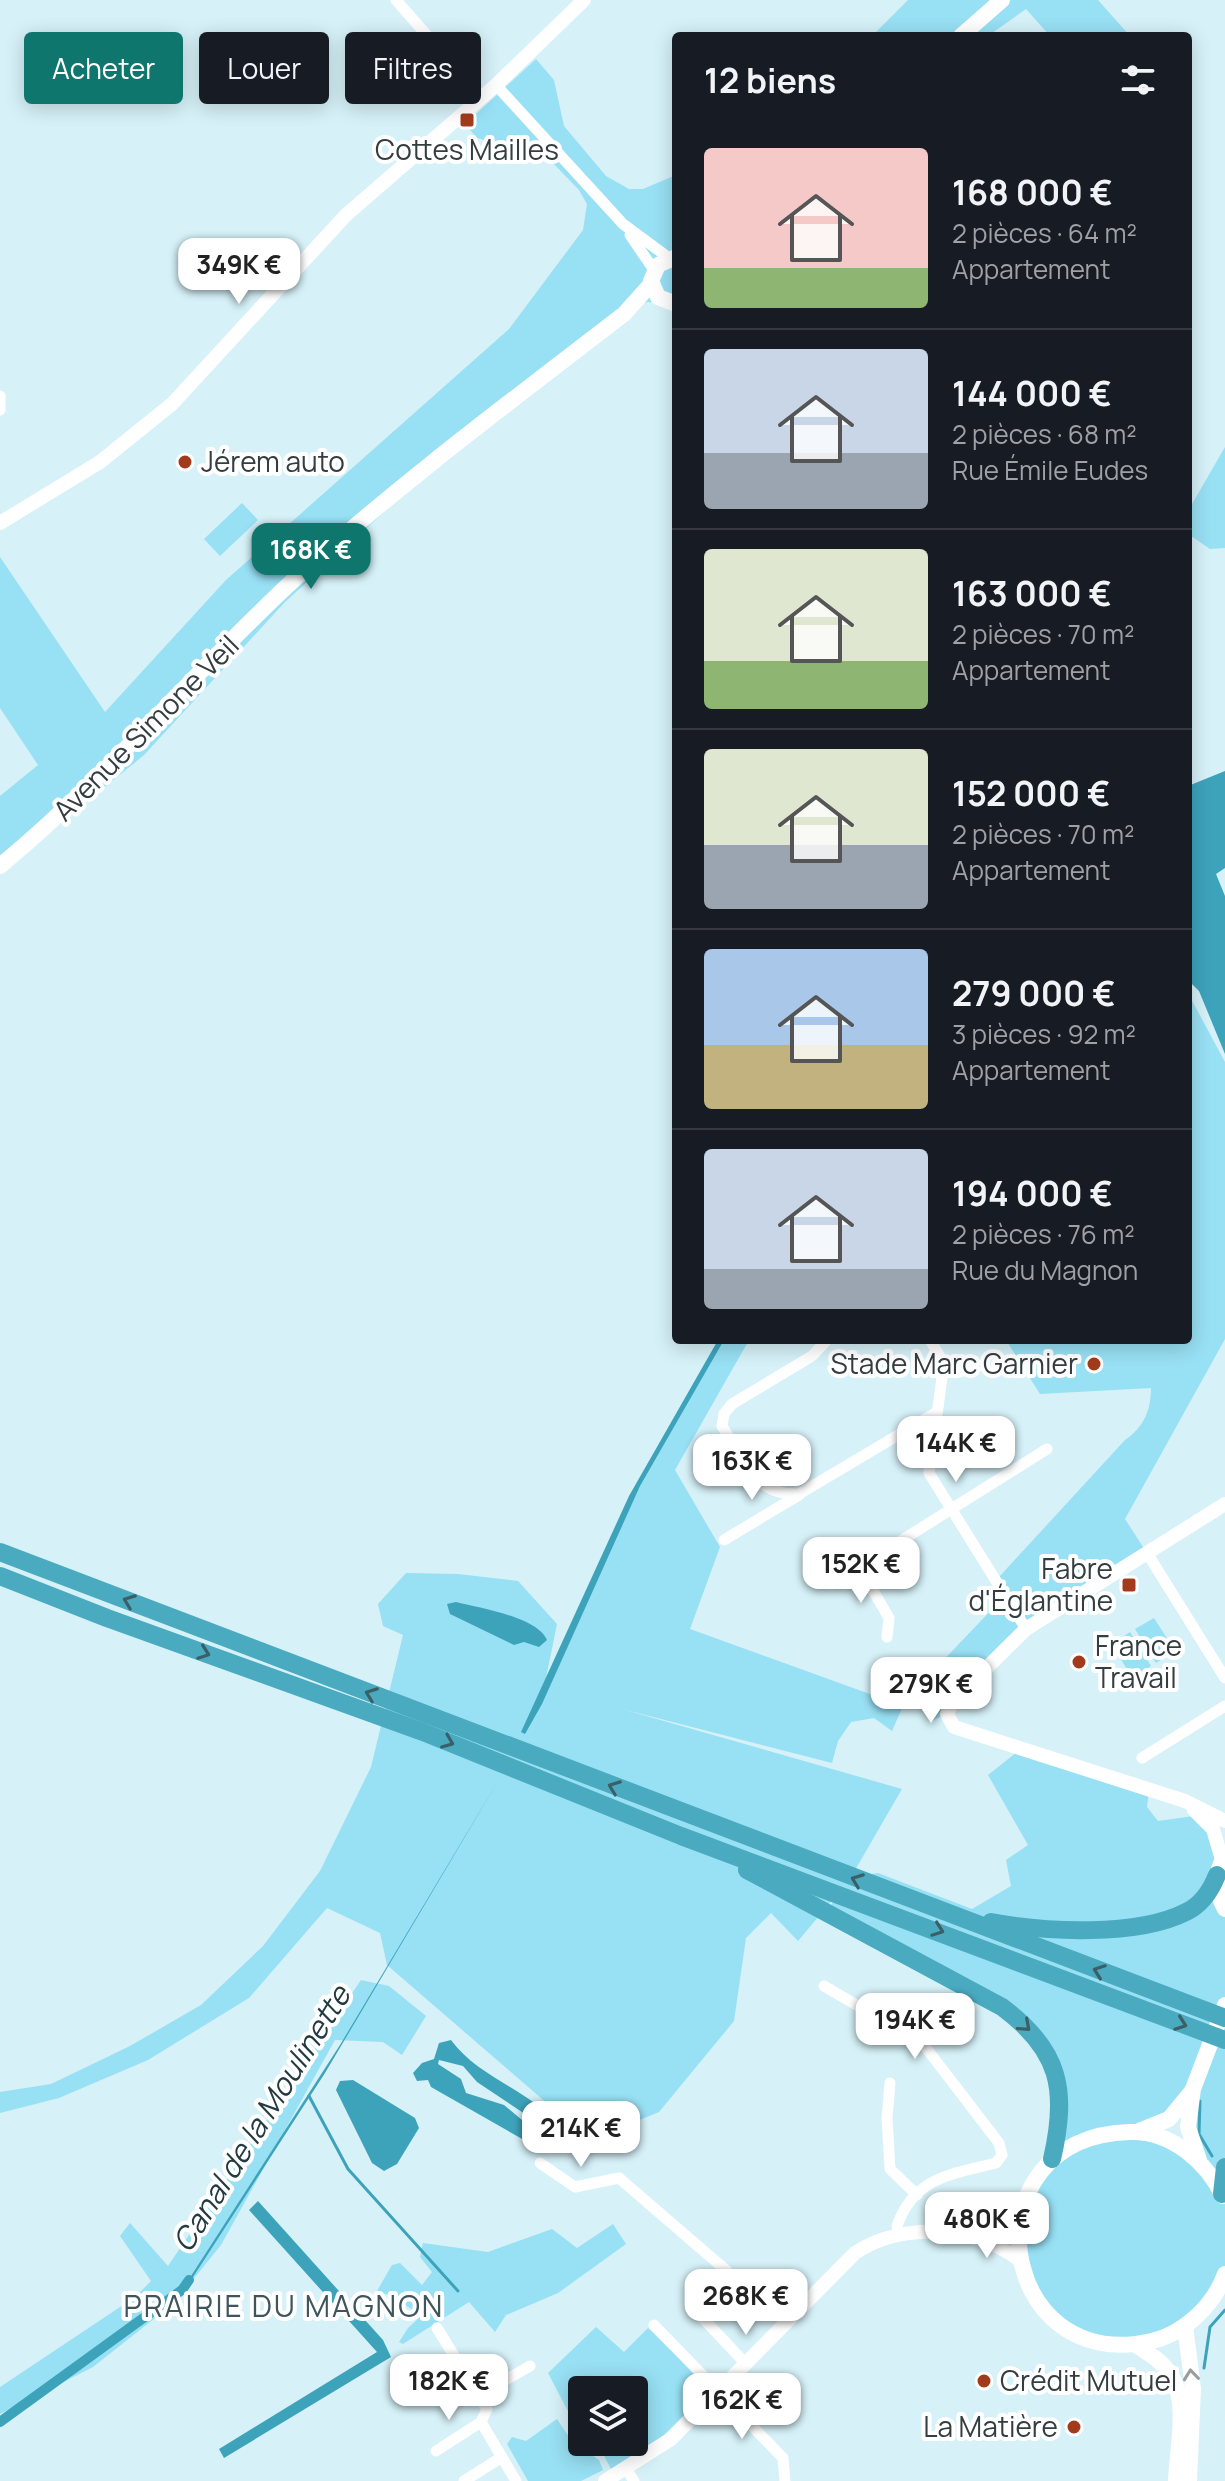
<!DOCTYPE html>
<html lang="fr">
<meta charset="utf-8">
<style>
body{margin:0;font-family:Manrope,sans-serif;background:#242831;color:#f1f3f6;height:100vh;display:flex;flex-direction:column;font-size:30px;white-space:nowrap}
*{box-sizing:border-box;margin:0}
p{font-size:26px;color:#9ea1a6}
.icon{flex:none;width:44px;height:44px;fill:none;stroke:currentColor;stroke-width:2;stroke-linecap:round;stroke-linejoin:round}
.map{position:relative;flex:1;overflow:hidden}
.sheet{position:absolute;left:672px;top:32px;width:520px;height:1312px;display:flex;flex-direction:column;background:#171b24;border-radius:8px;box-shadow:0 4px 20px #0003}
.sheet>*{flex:none}
.top-card{position:absolute;left:24px;top:32px;width:528px;height:72px;display:flex;gap:16px}
.fabs{position:absolute;left:568px;top:2376px;display:grid;gap:16px}
.fabs a{display:grid;place-items:center;width:80px;height:80px;border-radius:8px;background:#171b24;box-shadow:0 4px 20px #0003;font-size:40px}
.price{position:absolute;translate:-50% -68px;padding:0 18px;border-radius:16px;background:#fff;color:#222;font-size:26px;line-height:52px;filter:drop-shadow(0 2px 4px #0008)}
.price::after{content:'';position:absolute;left:50%;top:48px;width:24px;height:18px;margin-left:-12px;background:inherit;clip-path:polygon(0 0,100% 0,50% 100%)}
.price.active{background:#0f766e;color:#fff}
ul{padding:0;list-style:none}
li{display:flex;align-items:center;gap:24px;height:200px;padding:0 32px}
li+li{border-top:2px solid #363941}
li span{display:grid;place-items:center;flex:none;width:224px;height:160px;border-radius:8px;color:#555}
li>.icon{margin-inline-start:auto}
span .icon{width:96px;height:96px;fill:#fffc;stroke-width:1}
li b{font-size:34px}
h2{display:flex;justify-content:space-between;align-items:center;height:96px;padding:0 32px;font-size:34px}
.pill{padding:0 28px;border-radius:8px;background:#171b24;box-shadow:0 4px 20px #0003;font-size:28px;line-height:72px}
.pill.active{background:#0f766e;color:#fff}
.map>svg:first-child{display:block}
.green{fill:#98e0f4;fill-rule:evenodd}
.water{fill:#3da3bb}
.lines{fill:none;stroke-linecap:round;stroke-linejoin:round}
.stream{stroke:#3da3bb;stroke-width:3}
.canal{stroke:#3da3bb;stroke-width:10}
.minor{stroke:#fff;stroke-width:11}
.tertiary{stroke:#fff;stroke-width:14}
.secondary{stroke:#fff;stroke-width:16}
.trunk{stroke:#4aabc0;stroke-width:18}
.oneway{stroke:#3b5f67}
.oneway2{stroke:#9a9ea0}
.poi-dot{fill:#a23b1b;stroke:#fff;stroke-width:3}
.labels{text-anchor:middle;stroke-width:8;stroke-linejoin:round;paint-order:stroke}
.poi-label{font-size:28px;fill:#343e41;stroke:#fff;text-anchor:start}
.street-label{font-size:28px;fill:#343e41;stroke:#fff}
.water-label{font-size:30px;font-style:italic;fill:#233a40;stroke:#fff}
.neighbourhood-label{font-size:30px;letter-spacing:2px;fill:#3e555b;stroke:#fff}
</style>
<div class="map">
<svg width="1225" height="2481" viewBox="0 0 1225 2481">
<rect width="100%" height="100%" fill="#d6f1f8"/>
<g class="green">
<polygon points="908,0 1098,0 1130,36 1050,36 1026,9 988,36 872,36"/>
<polygon points="536,59 554,80 564,126 606,176 629,189 643,189 676,175 676,303 647,302 616,312 393,504 285,602 144,755 0,873 0,796 38,765 0,708 0,557 105,712 226,580 509,329 583,230 587,204 579,190 547,157 477,138 465,124"/>
<polygon points="1225,447 1225,548 1210,549 1188,534 1188,511"/>
<polygon points="242,503 258,520 220,556 204,539"/>
<path d="M 1188,993 L 1225,1062 L 1225,1339 L 1125,1519 L 1147,1553 L 1026,1629 L 947,1714 L 931,1721 L 918,1704 L 933,1671 L 999,1602 L 999,1577 L 1125,1440 C 1144,1427 1151,1410 1151,1388 L 1040,1394 L 1006,1340 L 1188,1340 Z"/>
<path d="M 720,1340 L 749,1340 L 675,1470 L 720,1547 L 690,1629 L 903,1706 L 892,1731 L 874,1718 L 851,1722 L 838,1741 L 832,1763 L 622,1709 L 902,1789 L 851,1877 L 878,1873 L 972,1909 L 1011,1886 L 1006,1860 L 1028,1845 L 988,1775 L 1017,1752 L 1149,1791 L 1147,1807 L 1158,1821 L 1194,1816 L 1225,1856 L 1225,2273 L 1185,2326 L 1111,2345 L 1044,2309 L 1018,2223 L 1052,2159 L 1058,2084 L 1027,2025 L 826,1912 L 845,1885 L 798,1941 L 771,1913 L 746,1938 L 734,2021 L 659,2112 L 615,2130 L 571,2104 L 549,2105 L 387,1965 L 380,1933 L 327,1908 L 249,1998 L 148,2060 L 59,2098 L 0,2113 L 0,2092 L 51,2084 L 130,2046 L 201,2005 L 263,1946 L 320,1871 L 371,1767 L 403,1635 L 383,1626 L 378,1604 L 406,1573 L 458,1574 L 518,1581 L 557,1624 L 545,1683 L 615,1529 ZM 1192,2091 L 1185,2150 L 1139,2131 L 1169,2119 Z"/>
<polygon points="1154,1618 1175,1651 1156,1663 1135,1629"/>
<polygon points="1130,1632 1151,1666 1132,1678 1112,1644"/>
<polygon points="361,1980 389,1986 426,2016 402,2055 383,2042 335,2040 221,2245 174,2303 93,2367 0,2414 0,2387 135,2297 151,2281 120,2236 130,2223 168,2266"/>
<polygon points="613,2224 626,2244 558,2293 506,2315 495,2332 469,2302 403,2344 399,2342 408,2328 421,2316 394,2297 377,2291 392,2265 400,2263 422,2285 432,2272 420,2257 423,2243 488,2252 552,2229 577,2248"/>
<polygon points="596,2327 624,2352 648,2328 710,2389 655,2444 612,2471 601,2450 589,2442 634,2442 634,2390 582,2390 582,2438 548,2373"/>
<polygon points="557,2419 571,2440 599,2460 603,2470 581,2481 528,2481 507,2444 512,2437 526,2441"/>
</g>
<g class="water">
<polygon points="1225,771 1225,868 1216,874 1225,896 1225,1054 1199,991 1188,980 1188,786"/>
<polygon points="718,1340 724,1340 640,1486 542,1704 525,1734 521,1732 629,1496"/>
<path d="M 456,1602 C 479,1608 538,1617 547,1640 L 539,1647 L 524,1642 L 514,1645 L 450,1614 L 447,1604 Z"/>
<polygon points="498,1781 325,2073 184,2291 0,2427 0,2422 9,2415 182,2290 340,2045"/>
<path d="M 451,2040 C 473,2070 508,2083 537,2105 L 531,2118 L 477,2082 L 463,2066 L 439,2060 L 438,2064 L 461,2079 L 466,2093 L 504,2105 L 535,2131 L 537,2134 L 531,2144 L 431,2087 L 428,2080 L 417,2081 L 413,2073 L 422,2063 L 434,2059 L 439,2043 Z"/>
<polygon points="353,2080 415,2118 419,2128 397,2164 384,2171 372,2163 336,2090 340,2081"/>
<polygon points="258,2201 383,2340 391,2357 224,2458 219,2449 377,2352 249,2210"/>
</g>
<g class="lines">
<g class="stream">
<polyline points="309,2096 348,2169 458,2291"/>
<polyline points="1200,2101 1199,2134 1212,2156"/>
<polyline points="1204,2368 1210,2327 1225,2310"/>
</g>
<polyline class="canal" points="0,2422 182,2290 189,2280"/>
<g class="minor">
<polyline points="396,0 482,98"/>
<polyline points="496,85 623,224 669,258"/>
<polyline points="630,235 654,270"/>
<polyline points="0,396 0,410"/>
<path d="M 827,1340 L 812,1356 L 732,1404 L 724,1414 L 722,1426 C 744,1460 753,1496 799,1494 L 937,1412"/>
<polyline points="930,1340 944,1363 929,1473 1026,1629"/>
<polyline points="943,1371 960,1372 974,1364"/>
<polyline points="724,1540 799,1495"/>
<polyline points="1147,1553 1225,1678"/>
<polyline points="860,1568 889,1618 887,1637"/>
<polyline points="813,1581 832,1584 1047,1449"/>
<polyline points="1142,1758 1225,1706"/>
<path d="M 824,1986 L 923,2044 L 999,2143 L 1002,2155 L 996,2163 C 952,2174 914,2177 897,2226 L 900,2235"/>
<polyline points="890,2083 887,2118 890,2169 917,2195"/>
<polyline points="540,2163 575,2187 619,2178 727,2271 724,2286 698,2313 746,2364"/>
<polyline points="654,2325 783,2458 785,2481"/>
<polyline points="437,2328 487,2409 481,2422 516,2481"/>
<polyline points="402,2395 458,2362"/>
<polyline points="479,2395 530,2366"/>
<polyline points="436,2451 481,2422"/>
<polyline points="627,2470 634,2481"/>
<polyline points="464,2481 502,2457"/>
</g>
<g class="tertiary">
<polyline points="0,523 100,462 172,404 346,215 496,85 584,0"/>
<polyline points="1225,1504 1026,1629 952,1702 947,1714 954,1727 1185,1801 1225,1821"/>
<polyline points="1194,1810 1213,1829 1222,1860"/>
<polyline points="969,2235 996,2225 1023,2203"/>
<path d="M 605,2481 L 671,2439 L 855,2253 C 901,2222 974,2226 1018,2259"/>
</g>
<g class="secondary">
<polyline points="961,36 1002,0"/>
<polyline points="676,257 658,265 651,281 658,297 676,304"/>
<path d="M 0,866 C 108,777 196,669 299,575 C 402,482 514,399 624,314 L 651,284"/>
<path d="M 1225,1856 C 1214,1873 1215,1892 1225,1909"/>
<polyline points="1139,2131 1169,2119 1192,2091"/>
<polyline points="1199,2160 1188,2127 1193,2089 1225,2005"/>
<path d="M 1223,2196 C 1206,2161 1170,2130 1129,2132 C 964,2137 995,2377 1152,2341 C 1185,2333 1214,2305 1225,2274"/>
<polyline points="1185,2326 1193,2389 1189,2481"/>
<path d="M 1136,2345 C 1148,2353 1162,2361 1170,2374 C 1189,2400 1177,2450 1176,2481"/>
</g>
<g class="trunk">
<polyline points="0,1552 1225,2018"/>
<polyline points="0,1576 107,1618 423,1732 681,1836 1225,2040"/>
<path d="M 747,1870 L 1002,2007 C 1060,2050 1068,2090 1052,2159"/>
<path d="M 991,1922 C 1044,1932 1137,1937 1186,1912 C 1201,1905 1211,1890 1217,1875"/>
<polyline points="1222,2194 1225,2167"/>
</g>
</g>
<defs><path id="oneway-chevron" d="M-2-3.5L2.5 0L-2 3.5" fill="none" stroke-width="1.6" stroke-linecap="round" stroke-linejoin="round" transform="scale(2)"/></defs>
<g class="oneway">
<use href="#oneway-chevron" transform="translate(129 1601) rotate(-159)"/>
<use href="#oneway-chevron" transform="translate(204 1653) rotate(20)"/>
<use href="#oneway-chevron" transform="translate(371 1694) rotate(-159)"/>
<use href="#oneway-chevron" transform="translate(448 1742) rotate(22)"/>
<use href="#oneway-chevron" transform="translate(614 1787) rotate(-159)"/>
<use href="#oneway-chevron" transform="translate(857 1880) rotate(-159)"/>
<use href="#oneway-chevron" transform="translate(938 1930) rotate(20)"/>
<use href="#oneway-chevron" transform="translate(1099 1971) rotate(-160)"/>
<use href="#oneway-chevron" transform="translate(1181 2024) rotate(20)"/>
<use href="#oneway-chevron" transform="translate(1025 2026) rotate(42)"/>
</g>
<use class="oneway2" href="#oneway-chevron" transform="translate(1191 2375) rotate(-96)"/>
<g class="poi-dot">
<rect x="459" y="112" width="16" height="16" rx="4"/>
<circle cx="185" cy="462" r="8"/>
<circle cx="1094" cy="1364" r="8"/>
<rect x="1121" y="1577" width="16" height="16" rx="4"/>
<circle cx="1079" cy="1662" r="8"/>
<circle cx="984" cy="2381" r="8"/>
<circle cx="1074" cy="2427" r="8"/>
</g>
<g class="labels">
<g class="poi-label">
<text x="467" y="160" text-anchor="middle">Cottes Mailles</text>
<text x="201" y="472">Jérem auto</text>
<text x="1078" y="1374" text-anchor="end">Stade Marc Garnier</text>
<text x="1113" y="1579" text-anchor="end">Fabre<tspan x="1113" dy="32">d'Églantine</tspan></text>
<text x="1095" y="1656">France<tspan x="1095" dy="32">Travail</tspan></text>
<text x="1000" y="2391">Crédit Mutuel</text>
<text x="1058" y="2437" text-anchor="end">La Matière</text>
</g>
<g class="street-label">
<text transform="translate(146 728) rotate(-45)" y="10">Avenue Simone Veil</text>
</g>
<g class="water-label">
<text transform="translate(262 2119) rotate(-58)" y="10">Canal de la Moulinette</text>
</g>
<g class="neighbourhood-label">
<text x="284" y="2317">PRAIRIE DU MAGNON</text>
</g>
</g>
</svg>
<div class="fabs">
<a><svg class="icon" aria-label="layers" viewBox="0 0 24 24"><path d="M12 4l9 5-9 5-9-5zM3 14l9 5 9-5"/></svg></a>
</div>
<b class="price" style="left:239px;top:306px">349K €</b>
<b class="price active" style="left:311px;top:591px">168K €</b>
<b class="price" style="left:956px;top:1484px">144K €</b>
<b class="price" style="left:752px;top:1502px">163K €</b>
<b class="price" style="left:861px;top:1605px">152K €</b>
<b class="price" style="left:931px;top:1725px">279K €</b>
<b class="price" style="left:915px;top:2061px">194K €</b>
<b class="price" style="left:581px;top:2169px">214K €</b>
<b class="price" style="left:987px;top:2260px">480K €</b>
<b class="price" style="left:746px;top:2337px">268K €</b>
<b class="price" style="left:449px;top:2422px">182K €</b>
<b class="price" style="left:742px;top:2441px">162K €</b>
<div class="top-card">
<a class="pill active">Acheter</a>
<a class="pill">Louer</a>
<a class="pill">Filtres</a>
</div>
<section class="sheet">
<h2>12 biens<svg class="icon" aria-label="filters" viewBox="0 0 24 24"><path d="M4 7h16M4 17h16"/><circle cx="9" cy="7" r="2"/><circle cx="15" cy="17" r="2"/></svg></h2>
<ul>
<li><span style="background:linear-gradient(#f6c9c9 75%,#8fb573 0)"><svg class="icon" aria-label="home" viewBox="0 0 24 24"><path d="M3 11l9-7 9 7M6 9v11h12V9"/></svg></span><div><b>168 000 €</b><p>2 pièces · 64 m²</p><p>Appartement</p></div></li>
<li><span style="background:linear-gradient(#c9d6e8 65%,#9aa5b1 0)"><svg class="icon" aria-label="home" viewBox="0 0 24 24"><path d="M3 11l9-7 9 7M6 9v11h12V9"/></svg></span><div><b>144 000 €</b><p>2 pièces · 68 m²</p><p>Rue Émile Eudes</p></div></li>
<li><span style="background:linear-gradient(#dfe7d0 70%,#8fb573 0)"><svg class="icon" aria-label="home" viewBox="0 0 24 24"><path d="M3 11l9-7 9 7M6 9v11h12V9"/></svg></span><div><b>163 000 €</b><p>2 pièces · 70 m²</p><p>Appartement</p></div></li>
<li><span style="background:linear-gradient(#dfe7d0 60%,#9aa5b1 0)"><svg class="icon" aria-label="home" viewBox="0 0 24 24"><path d="M3 11l9-7 9 7M6 9v11h12V9"/></svg></span><div><b>152 000 €</b><p>2 pièces · 70 m²</p><p>Appartement</p></div></li>
<li><span style="background:linear-gradient(#a9c7e8 60%,#c2b280 0)"><svg class="icon" aria-label="home" viewBox="0 0 24 24"><path d="M3 11l9-7 9 7M6 9v11h12V9"/></svg></span><div><b>279 000 €</b><p>3 pièces · 92 m²</p><p>Appartement</p></div></li>
<li><span style="background:linear-gradient(#c9d6e8 75%,#9aa5b1 0)"><svg class="icon" aria-label="home" viewBox="0 0 24 24"><path d="M3 11l9-7 9 7M6 9v11h12V9"/></svg></span><div><b>194 000 €</b><p>2 pièces · 76 m²</p><p>Rue du Magnon</p></div></li>
</ul>
</section>
</div>
